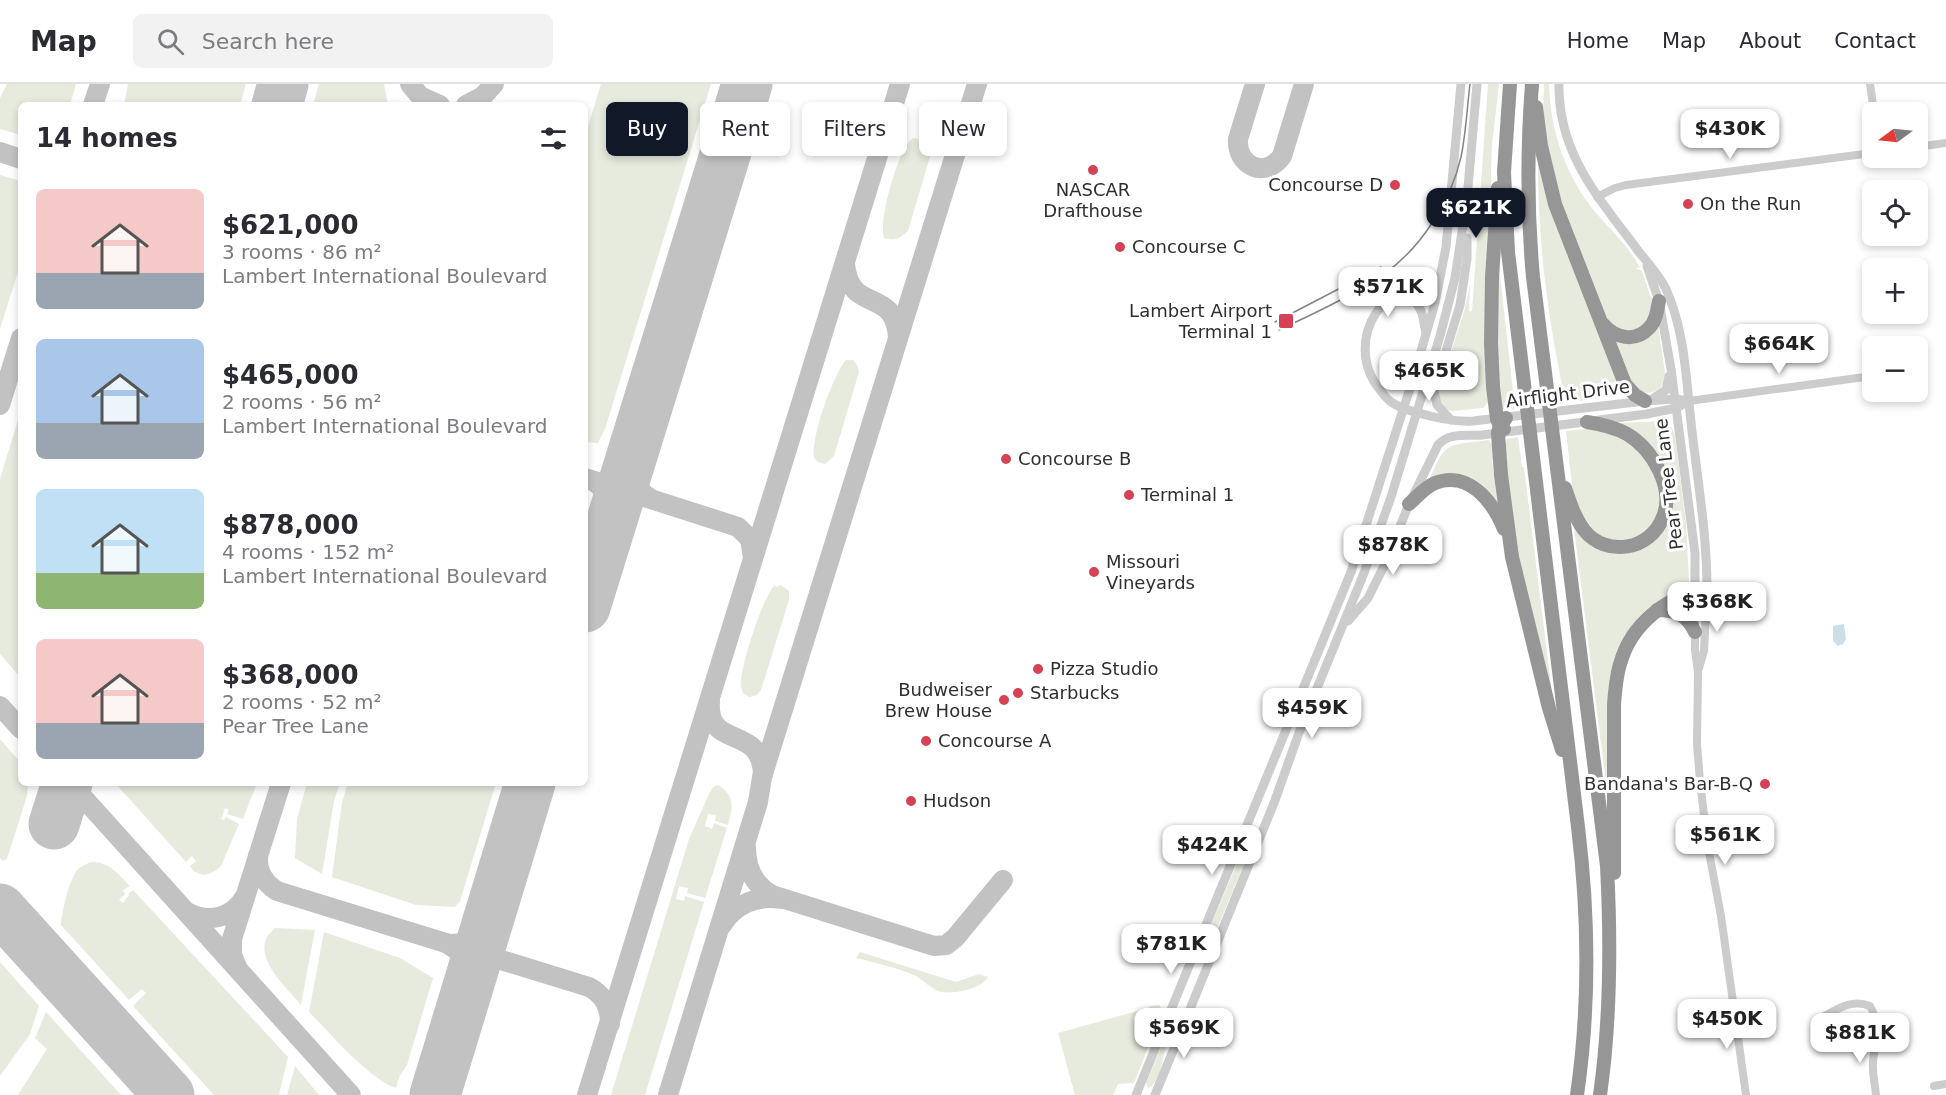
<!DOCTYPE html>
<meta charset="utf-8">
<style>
body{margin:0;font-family:"DejaVu Sans",sans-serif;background:#f2f2f3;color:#2b2b33;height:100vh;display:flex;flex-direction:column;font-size:22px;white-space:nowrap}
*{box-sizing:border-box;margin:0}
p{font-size:20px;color:#7c7c81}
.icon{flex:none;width:33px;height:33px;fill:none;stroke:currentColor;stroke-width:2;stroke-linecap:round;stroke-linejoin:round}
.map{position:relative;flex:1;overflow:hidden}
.drawer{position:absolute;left:18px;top:18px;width:570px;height:684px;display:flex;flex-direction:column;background:#fff;border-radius:9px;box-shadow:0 3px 9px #0003}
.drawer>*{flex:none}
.hud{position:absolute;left:606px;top:18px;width:570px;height:54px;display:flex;gap:12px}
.needle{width:39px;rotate:255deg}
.fabs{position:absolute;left:1862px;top:18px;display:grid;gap:12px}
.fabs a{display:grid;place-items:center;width:66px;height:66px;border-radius:9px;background:#fff;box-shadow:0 3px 9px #0003;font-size:30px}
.price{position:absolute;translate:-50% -51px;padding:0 14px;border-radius:12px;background:#fff;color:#222;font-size:20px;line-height:39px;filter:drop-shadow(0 2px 3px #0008)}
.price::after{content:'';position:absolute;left:50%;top:36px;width:18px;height:14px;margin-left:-9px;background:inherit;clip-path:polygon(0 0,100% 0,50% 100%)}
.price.selected{background:#111827;color:#fff}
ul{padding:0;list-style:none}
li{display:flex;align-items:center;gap:18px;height:150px;padding:0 18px}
li span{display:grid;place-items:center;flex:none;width:168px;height:120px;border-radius:9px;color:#555}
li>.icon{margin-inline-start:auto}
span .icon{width:72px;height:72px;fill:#fffc;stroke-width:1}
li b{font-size:26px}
h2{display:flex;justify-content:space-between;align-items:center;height:72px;padding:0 18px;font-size:26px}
.tag{padding:0 21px;border-radius:9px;background:#fff;box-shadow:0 3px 9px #0003;font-size:21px;line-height:54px}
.tag.selected{background:#111827;color:#fff}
header{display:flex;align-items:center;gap:36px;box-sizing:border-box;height:84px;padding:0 30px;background:#fff;border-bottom:2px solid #e1e1e2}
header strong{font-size:28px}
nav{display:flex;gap:33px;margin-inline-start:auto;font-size:21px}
.search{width:420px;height:54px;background:#f2f2f3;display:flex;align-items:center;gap:15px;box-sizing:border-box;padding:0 21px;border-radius:9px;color:#7c7c81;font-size:22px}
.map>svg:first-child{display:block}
.green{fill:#e6ebde}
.water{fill:#ccdfe9}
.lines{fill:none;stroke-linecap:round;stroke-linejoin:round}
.taxiway{stroke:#c2c2c2;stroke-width:20}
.runway{stroke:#c2c2c2;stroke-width:51}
.minor{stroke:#ccc;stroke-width:8}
.tertiary{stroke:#ccc;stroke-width:9}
.motorway{stroke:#969696;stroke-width:14}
.tram{stroke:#848484;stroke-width:1.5}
.poi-dot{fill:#d64155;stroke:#fff;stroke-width:2}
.labels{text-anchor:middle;stroke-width:6;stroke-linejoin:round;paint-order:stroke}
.poi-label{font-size:18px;fill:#2f2f2f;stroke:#fff;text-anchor:start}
.street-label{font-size:18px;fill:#2f2f2f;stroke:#fff}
</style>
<header>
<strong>Map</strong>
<div class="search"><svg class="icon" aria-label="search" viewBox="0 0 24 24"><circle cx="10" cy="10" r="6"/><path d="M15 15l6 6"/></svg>Search here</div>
<nav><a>Home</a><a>Map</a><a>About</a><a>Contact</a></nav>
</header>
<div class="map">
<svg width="1946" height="1011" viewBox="0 0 1946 1011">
<rect width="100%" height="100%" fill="#fff"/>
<g class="green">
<polygon points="7,0 76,0 70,21 21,21 21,51 0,45 0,14"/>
<polygon points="128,0 246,0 240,21 124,21"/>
<polygon points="319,0 384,0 388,21 313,21"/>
<polygon points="601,0 711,0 605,345 598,359 585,358 585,52"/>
<polygon points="1488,0 1499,0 1492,61 1491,86 1492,134 1489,317 1483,324 1452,327 1447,326 1440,318 1439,304 1464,228 1470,201 1469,226 1470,228 1472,227"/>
<path d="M 1544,0 L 1549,0 C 1550,47 1566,93 1596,129 C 1612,147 1629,163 1640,184 L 1636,183 L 1637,185 L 1642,187 L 1651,214 L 1653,215 L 1648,239 L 1628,249 L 1608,239 L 1553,98 L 1543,29 Z"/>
<path d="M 913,54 C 924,55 928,59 931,69 L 908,147 C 899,155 895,157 884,154 C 878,136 898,65 913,54 Z"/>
<path d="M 1538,71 L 1627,312 L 1623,310 L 1566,319 C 1548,239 1537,154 1538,71 Z"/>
<polygon points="0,91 21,97 21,178 0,245"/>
<polygon points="1499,182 1515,325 1502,326 1496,299"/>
<path d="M 1658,241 L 1665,289 L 1661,304 C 1630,324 1619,274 1612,254 Z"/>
<path d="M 846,276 L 853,276 L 857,281 L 859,288 L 834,372 L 825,380 L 818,378 L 814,374 C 810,355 833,291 846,276 Z"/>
<polygon points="21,326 21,594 0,570 0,395"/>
<path d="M 1661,337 C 1669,338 1673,344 1675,352 L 1686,439 L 1689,497 L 1688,503 C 1672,510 1661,522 1648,534 C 1640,542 1629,550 1621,559 C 1601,586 1608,680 1608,715 L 1573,437 L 1585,452 L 1646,460 L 1669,404 L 1620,342 L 1622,339 Z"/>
<polygon points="1596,344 1612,348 1641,367 1659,397 1660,431 1643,452 1612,459 1588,445 1573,410 1566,347"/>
<polygon points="1518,353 1522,383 1524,383 1554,625 1522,502 1503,364 1507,355"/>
<path d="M 1489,356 L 1493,362 L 1495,375 L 1492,376 L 1498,424 L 1486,409 L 1429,397 C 1446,355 1448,362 1489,356 Z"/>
<path d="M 775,501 L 776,503 L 781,501 L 789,507 L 789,516 L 761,606 L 757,611 L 749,613 L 743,609 C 742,605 741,604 741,600 C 740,583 763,512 775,501 Z"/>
<polygon points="0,655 21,679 21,699 28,699 27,712 7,775 3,777 0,774"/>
<path d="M 115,699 L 257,699 L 243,735 L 227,730 L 229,726 L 225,724 L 221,735 L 224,736 L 226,733 L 239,740 L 221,782 C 211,792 198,795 190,782 L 196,777 L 192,772 L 186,778 Z"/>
<polygon points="307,699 340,699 334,717 322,790 295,774 297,735"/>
<polygon points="348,699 496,699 460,817 455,823 416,821 332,793 342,718"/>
<path d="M 718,701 C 735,711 733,724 728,741 L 715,737 L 716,731 L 708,730 L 705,742 L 712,745 L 714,739 L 727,744 L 705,814 L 687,809 L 688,804 L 679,802 L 676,815 L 684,817 L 685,812 L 704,818 L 645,1011 L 611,1011 L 689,755 L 709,710 L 713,703 Z"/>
<polygon points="1247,755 1253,758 1205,874 1203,876 1202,873 1209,846"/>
<path d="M 91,778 C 109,777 118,790 130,802 L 123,806 L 125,810 L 119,816 L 123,819 L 129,811 L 128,810 L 133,806 L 288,973 L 279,1011 L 214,1011 L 133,922 L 146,909 L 142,905 L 129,916 L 61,841 C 62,827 69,796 78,785 C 82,782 86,780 91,778 Z"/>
<path d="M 275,844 L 315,846 L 301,921 C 288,905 257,878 266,855 C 267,851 273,847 275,844 Z"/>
<path d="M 324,848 L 400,874 L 433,894 L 407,981 L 399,993 L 396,1004 C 368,994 331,950 309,928 Z"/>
<path d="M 860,868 L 956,898 L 979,890 L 988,893 C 982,905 954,910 942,908 C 931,906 924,896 914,891 C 896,883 875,879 856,874 Z"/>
<polygon points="0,878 39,922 30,950 0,992"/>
<polygon points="1159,921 1162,925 1160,933 1134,999 1118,1000 1113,1011 1075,1011 1058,949 1148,924 1150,922"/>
<polygon points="46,928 121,1011 18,1011 47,965 35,954"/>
<path d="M 1176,931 L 1177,935 C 1173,944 1169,953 1166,962 C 1162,974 1161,999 1148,1004 L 1146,999 L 1174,933 Z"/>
<polygon points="295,982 319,1011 287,1011"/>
</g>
<polygon class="water" points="1844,540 1846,555 1843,560 1838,562 1833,557 1833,542"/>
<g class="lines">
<g class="taxiway">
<polyline points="410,0 420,12 440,21"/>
<path d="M 1255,0 L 1238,55 C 1236,83 1266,95 1282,72 L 1304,0"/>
<polyline points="93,21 100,0"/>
<polyline points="466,21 483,12 494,0"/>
<polyline points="0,68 21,75"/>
<path d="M 845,180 C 850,232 895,201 898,254"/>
<polyline points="0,321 21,254"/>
<path d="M 632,371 C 630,390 633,404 650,414"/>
<polyline points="585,394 738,443 750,455 753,474"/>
<path d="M 593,397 C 609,407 612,420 611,439"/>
<path d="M 710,617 C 706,667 761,639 763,690"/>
<polyline points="0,622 21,645"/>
<polyline points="70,699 351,1011"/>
<path d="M 746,763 C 746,784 754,801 772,811 L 934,862 L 946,861 L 955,854 L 1003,796"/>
<path d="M 258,772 C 257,787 264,799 277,807 L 589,903 C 604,911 610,923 610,940"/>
<path d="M 187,828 C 208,839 231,835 244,814"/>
<path d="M 722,841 C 735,820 757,811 781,815"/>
<path d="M 448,860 C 466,861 479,853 488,838"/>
<path d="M 449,861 C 467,870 469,886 467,905"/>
<polyline points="237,883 232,871 232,855 281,699"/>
<polyline points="434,1011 435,1009"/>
<polyline points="587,1011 900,0"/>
<polyline points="668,1011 758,718 762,693 977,0"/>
</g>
<g class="runway">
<polyline points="277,21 283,0"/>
<polyline points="585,523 747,0"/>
<polyline points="54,740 67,699"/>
<polyline points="0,825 169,1011"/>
<polyline points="435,1011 530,699"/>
</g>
<g class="minor">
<polyline points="1870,0 1874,28"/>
<polyline points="1917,63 1946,59"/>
<polyline points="1597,113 1615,104 1626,101 1872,69"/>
<polyline points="1689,317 1872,292"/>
<polyline points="1695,507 1695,566 1698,589 1697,660 1700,698 1708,763 1721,832 1746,1011"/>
<polyline points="1699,584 1704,567 1707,505"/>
<path d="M 1823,933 C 1839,924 1852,915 1870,922 C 1881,940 1875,958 1873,978 C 1872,988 1875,1000 1876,1011"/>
<polyline points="1934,1002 1946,1000"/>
</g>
<g class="tertiary">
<path d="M 1559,0 C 1558,71 1600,115 1639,168 C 1649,180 1659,191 1666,205 C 1686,250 1686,299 1692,347 C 1698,399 1707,452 1707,505"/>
<polyline points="1647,182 1659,217 1671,285 1695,469 1695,507"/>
<path d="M 1426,249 C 1424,242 1424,234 1421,227 C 1399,179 1336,254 1381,307 C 1385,313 1391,319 1398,322 C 1403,325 1409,326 1415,328 C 1435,334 1453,338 1473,337 L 1645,317 L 1675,315 L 1689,317"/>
<polyline points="1652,315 1666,306 1669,292"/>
<polyline points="1451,336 1437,321 1434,306 1460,221 1467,175 1467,154"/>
<path d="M 1348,537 L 1368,514 L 1385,480 L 1409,420 L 1438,361 C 1449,348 1466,352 1482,351 L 1647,330 L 1676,324 L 1689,317"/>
<polyline points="1136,1011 1351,488 1412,298 1435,219 1446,163 1461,0"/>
<polyline points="1155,1011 1274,719 1300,646 1364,489 1391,413 1440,252 1455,194 1467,115 1477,0"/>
</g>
<g class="motorway">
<path d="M 1510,0 L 1504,88 L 1508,168 L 1578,743 C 1589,833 1590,921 1577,1011"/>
<path d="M 1532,0 C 1527,65 1527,128 1533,193 L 1607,782 C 1611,859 1611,934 1600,1011"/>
<polyline points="1536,23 1541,62 1555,120 1625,300 1635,311 1645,317"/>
<polyline points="1498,104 1492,193 1491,259 1493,303 1497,335 1500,342 1504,345"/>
<path d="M 1603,240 C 1615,254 1635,259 1649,244 C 1656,237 1657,227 1659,217"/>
<polyline points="1506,334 1500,342 1498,349 1501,391 1512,473 1549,624 1562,666"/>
<path d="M 1565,404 C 1570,419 1575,434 1584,446 C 1606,474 1651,466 1663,433 C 1675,403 1652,365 1627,350 C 1614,343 1601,340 1587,338"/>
<path d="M 1409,420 C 1417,413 1425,403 1435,399 C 1469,386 1493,418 1504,445"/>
<path d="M 1657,526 C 1676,526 1687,531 1695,548"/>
<path d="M 1614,789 L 1614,621 C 1615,607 1616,593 1620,580 C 1631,540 1667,512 1707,505"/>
</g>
<g class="tram">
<polyline points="1275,238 1381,183"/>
<path d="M 1279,246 C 1313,230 1354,211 1384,190 C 1421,164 1451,117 1461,73 C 1466,49 1467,24 1470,0"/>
</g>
</g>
<g class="poi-dot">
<circle cx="1093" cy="86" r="6"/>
<circle cx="1395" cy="101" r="6"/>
<circle cx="1688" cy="120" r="6"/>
<circle cx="1120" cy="163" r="6"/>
<rect x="1278" y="229" width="16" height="16" rx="3"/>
<circle cx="1006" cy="375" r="6"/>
<circle cx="1129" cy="411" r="6"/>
<circle cx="1094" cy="488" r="6"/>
<circle cx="1038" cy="585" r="6"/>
<circle cx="1018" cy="609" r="6"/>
<circle cx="1004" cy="616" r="6"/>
<circle cx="926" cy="657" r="6"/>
<circle cx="1765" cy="700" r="6"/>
<circle cx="911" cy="717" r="6"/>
</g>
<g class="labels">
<g class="poi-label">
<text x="1383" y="107" text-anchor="end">Concourse D</text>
<text x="1093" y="112" text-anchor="middle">NASCAR<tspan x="1093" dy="21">Drafthouse</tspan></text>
<text x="1700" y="126">On the Run</text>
<text x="1132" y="169">Concourse C</text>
<text x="1272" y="233" text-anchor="end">Lambert Airport<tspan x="1272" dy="21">Terminal 1</tspan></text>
<text x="1018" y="381">Concourse B</text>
<text x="1141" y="417">Terminal 1</text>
<text x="1106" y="484">Missouri<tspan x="1106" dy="21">Vineyards</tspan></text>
<text x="1050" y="591">Pizza Studio</text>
<text x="992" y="612" text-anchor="end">Budweiser<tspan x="992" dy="21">Brew House</tspan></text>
<text x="1030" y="615">Starbucks</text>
<text x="938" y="663">Concourse A</text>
<text x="1753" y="706" text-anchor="end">Bandana's Bar-B-Q</text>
<text x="923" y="723">Hudson</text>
</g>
<g class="street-label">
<text transform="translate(1568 310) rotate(-7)" y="6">Airflight Drive</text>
<text transform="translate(1669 400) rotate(-97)" y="6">Pear Tree Lane</text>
</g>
</g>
</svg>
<div class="fabs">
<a><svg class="needle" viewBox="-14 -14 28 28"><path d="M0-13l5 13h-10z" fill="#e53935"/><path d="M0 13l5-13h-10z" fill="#7c7c81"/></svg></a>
<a><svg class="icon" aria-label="locate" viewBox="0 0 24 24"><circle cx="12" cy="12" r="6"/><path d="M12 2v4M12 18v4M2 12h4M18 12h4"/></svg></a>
<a>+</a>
<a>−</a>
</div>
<b class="price" style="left:1730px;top:76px">$430K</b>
<b class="price selected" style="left:1476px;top:155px">$621K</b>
<b class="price" style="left:1388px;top:234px">$571K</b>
<b class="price" style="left:1779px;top:291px">$664K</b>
<b class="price" style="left:1429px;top:318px">$465K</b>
<b class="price" style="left:1393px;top:492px">$878K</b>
<b class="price" style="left:1717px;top:549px">$368K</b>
<b class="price" style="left:1312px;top:655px">$459K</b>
<b class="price" style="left:1725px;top:782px">$561K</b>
<b class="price" style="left:1212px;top:792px">$424K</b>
<b class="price" style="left:1171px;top:891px">$781K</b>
<b class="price" style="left:1727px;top:966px">$450K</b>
<b class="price" style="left:1184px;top:975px">$569K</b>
<b class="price" style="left:1860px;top:980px">$881K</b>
<div class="hud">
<a class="tag selected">Buy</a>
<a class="tag">Rent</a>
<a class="tag">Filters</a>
<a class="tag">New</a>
</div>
<section class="drawer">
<h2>14 homes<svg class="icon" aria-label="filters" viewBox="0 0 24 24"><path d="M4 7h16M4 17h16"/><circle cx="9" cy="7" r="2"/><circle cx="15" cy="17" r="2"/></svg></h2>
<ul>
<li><span style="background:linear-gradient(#f6c9c9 70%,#9aa5b1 0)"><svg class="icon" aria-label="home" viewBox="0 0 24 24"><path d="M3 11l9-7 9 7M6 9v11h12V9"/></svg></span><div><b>$621,000</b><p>3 rooms · 86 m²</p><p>Lambert International Boulevard</p></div></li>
<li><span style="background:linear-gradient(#a9c7e8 70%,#9aa5b1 0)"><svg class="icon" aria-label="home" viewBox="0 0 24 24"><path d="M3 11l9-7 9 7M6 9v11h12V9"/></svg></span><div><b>$465,000</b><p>2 rooms · 56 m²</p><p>Lambert International Boulevard</p></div></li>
<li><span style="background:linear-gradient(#bfe0f5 70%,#8fb573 0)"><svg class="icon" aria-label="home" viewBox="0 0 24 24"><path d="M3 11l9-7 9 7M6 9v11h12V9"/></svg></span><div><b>$878,000</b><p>4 rooms · 152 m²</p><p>Lambert International Boulevard</p></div></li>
<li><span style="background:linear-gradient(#f6c9c9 70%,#9aa5b1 0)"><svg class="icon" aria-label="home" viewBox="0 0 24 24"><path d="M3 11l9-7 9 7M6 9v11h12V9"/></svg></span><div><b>$368,000</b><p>2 rooms · 52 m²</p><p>Pear Tree Lane</p></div></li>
</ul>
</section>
</div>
